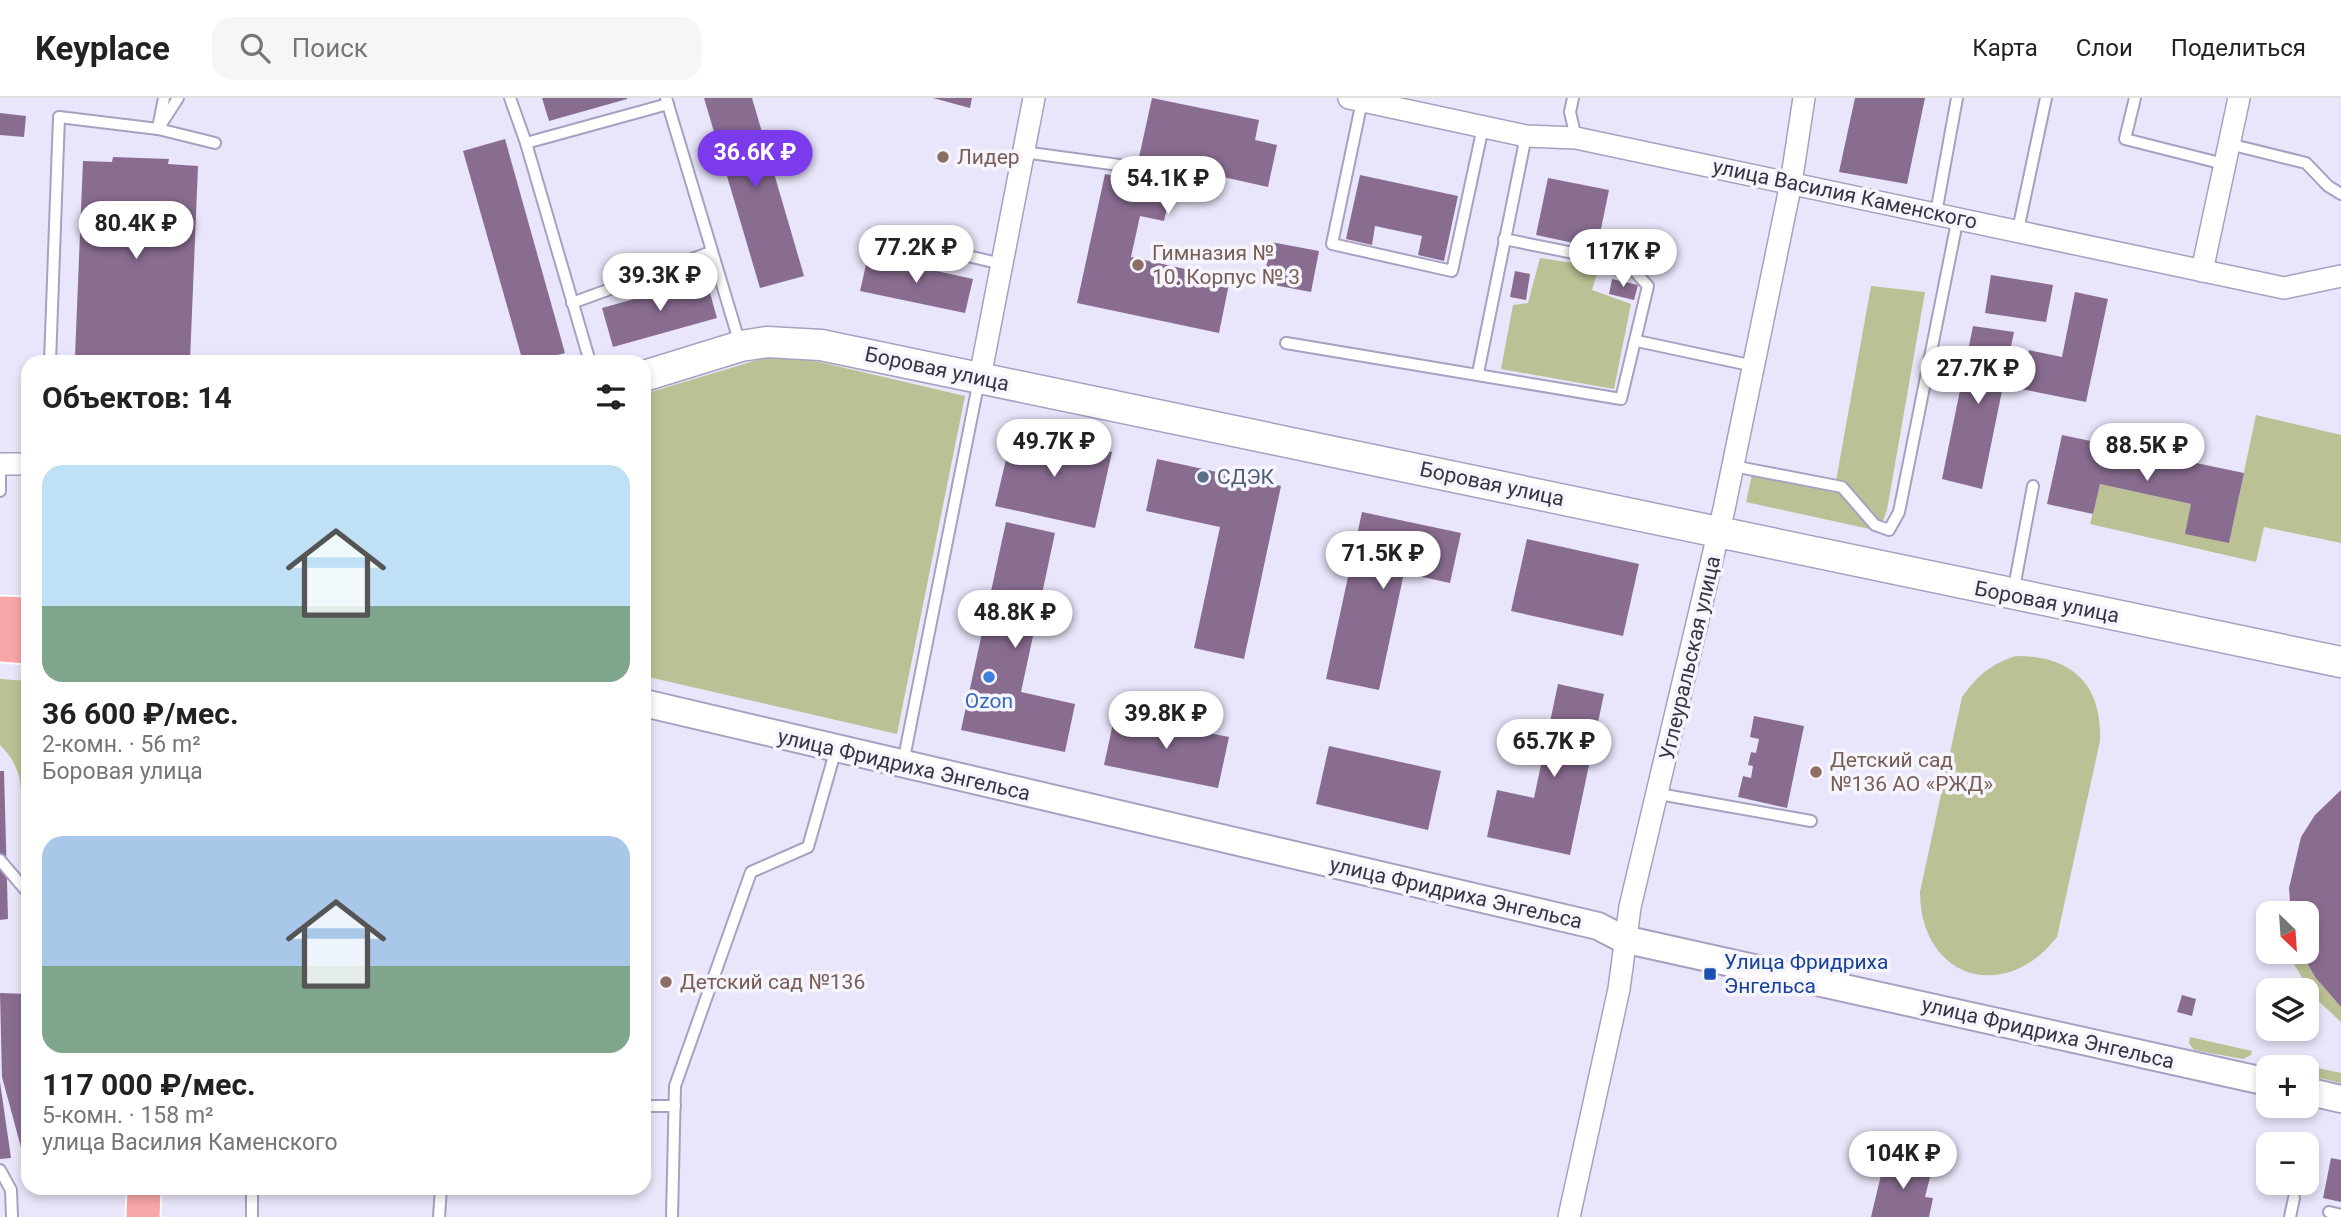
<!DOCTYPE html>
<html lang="ru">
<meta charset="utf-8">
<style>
body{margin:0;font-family:Roboto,sans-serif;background:#f6f6f6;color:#222;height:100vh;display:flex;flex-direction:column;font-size:26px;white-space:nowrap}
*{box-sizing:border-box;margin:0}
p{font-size:23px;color:#767676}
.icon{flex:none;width:38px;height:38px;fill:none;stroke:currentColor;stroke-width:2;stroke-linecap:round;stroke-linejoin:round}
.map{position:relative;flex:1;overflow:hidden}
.drawer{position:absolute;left:21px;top:257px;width:630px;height:840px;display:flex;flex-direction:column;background:#fff;border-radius:21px;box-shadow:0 4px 10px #0003}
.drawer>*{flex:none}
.needle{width:46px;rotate:155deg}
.tools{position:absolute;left:2256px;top:803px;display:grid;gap:14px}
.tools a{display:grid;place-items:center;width:63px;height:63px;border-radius:14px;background:#fff;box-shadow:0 4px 10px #0003;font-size:35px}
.price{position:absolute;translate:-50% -60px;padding:0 16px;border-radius:24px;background:#fff;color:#222;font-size:23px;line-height:46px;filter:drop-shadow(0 2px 4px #0008)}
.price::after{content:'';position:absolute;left:50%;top:42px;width:21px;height:16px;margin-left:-10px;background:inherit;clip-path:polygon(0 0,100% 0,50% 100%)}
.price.active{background:#7c3aed;color:#fff}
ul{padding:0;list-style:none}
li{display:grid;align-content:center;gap:14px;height:371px;padding:0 21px}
li span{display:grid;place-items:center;height:217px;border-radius:21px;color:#555}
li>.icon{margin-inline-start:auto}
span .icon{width:126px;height:126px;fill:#fffc;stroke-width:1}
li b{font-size:30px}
h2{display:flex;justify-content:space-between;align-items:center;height:84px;padding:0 21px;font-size:30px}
header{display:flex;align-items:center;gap:42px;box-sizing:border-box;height:98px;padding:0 35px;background:#fff;border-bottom:2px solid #e0e0e0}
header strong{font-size:33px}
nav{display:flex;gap:38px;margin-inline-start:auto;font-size:24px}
.search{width:490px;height:63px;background:#f6f6f6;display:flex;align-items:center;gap:18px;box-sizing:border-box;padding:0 24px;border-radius:21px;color:#767676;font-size:26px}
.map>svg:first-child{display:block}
.green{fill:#bbc194}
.building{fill:#896d91}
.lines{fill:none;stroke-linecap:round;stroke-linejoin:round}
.service-casing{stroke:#a7a0c1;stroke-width:14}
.minor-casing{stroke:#a7a0c1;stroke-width:24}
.tertiary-casing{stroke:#a7a0c1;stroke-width:30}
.secondary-casing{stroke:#a7a0c1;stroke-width:33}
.primary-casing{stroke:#fff;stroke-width:37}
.service{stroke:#fff;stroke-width:10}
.minor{stroke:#fff;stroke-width:21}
.tertiary{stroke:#fff;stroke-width:26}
.secondary{stroke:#fff;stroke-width:30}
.primary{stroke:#f9a6a8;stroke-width:33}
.education-dot{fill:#8d6e63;stroke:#f6f4fc;stroke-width:2.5}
.service-dot{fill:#5c6f8a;stroke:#f6f4fc;stroke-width:2.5}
.shop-dot{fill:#3f7fe0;stroke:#f6f4fc;stroke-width:2.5}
.transit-dot{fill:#1a4fb4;stroke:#f6f4fc;stroke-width:2.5}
.labels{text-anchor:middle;stroke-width:7;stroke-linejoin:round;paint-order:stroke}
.education-label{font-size:21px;fill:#785e54;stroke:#f6f4fc;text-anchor:start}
.street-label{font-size:21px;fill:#383543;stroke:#f6f4fc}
.service-label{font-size:21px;fill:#4e5e75;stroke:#f6f4fc;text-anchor:start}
.shop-label{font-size:21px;fill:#366cbe;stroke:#f6f4fc}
.transit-label{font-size:21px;fill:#164399;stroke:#f6f4fc;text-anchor:start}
</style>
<header>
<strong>Keyplace</strong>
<div class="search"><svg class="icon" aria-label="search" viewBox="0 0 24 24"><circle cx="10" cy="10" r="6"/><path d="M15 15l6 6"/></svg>Поиск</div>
<nav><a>Карта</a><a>Слои</a><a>Поделиться</a></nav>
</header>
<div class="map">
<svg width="2341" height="1119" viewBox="0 0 2341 1119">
<rect width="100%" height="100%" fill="#e9e5fa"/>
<g class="green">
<polygon points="1540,160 1599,169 1592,192 1631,206 1614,291 1501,271 1513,207 1528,205"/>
<polygon points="1871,188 1925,194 1887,412 1879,433 1746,404 1752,377 1830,390 1836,383"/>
<polygon points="781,255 965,298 897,636 644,578 644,296"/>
<polygon points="2256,317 2341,337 2341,445 2264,429 2256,464 2090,426 2100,386 2191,406 2229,445"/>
<path d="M 2016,558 C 2073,558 2102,587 2100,643 L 2057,839 C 2004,907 1920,880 1920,794 L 1962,599 C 1978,577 1991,566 2016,558 Z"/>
<path d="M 0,581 L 28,583 L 28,745 C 15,713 33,678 0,647 Z"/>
<polygon points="2287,854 2301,854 2315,879 2341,909 2341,924 2313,898"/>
<polygon points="2190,939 2252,953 2251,957 2243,961 2194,952 2189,945"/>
<polygon points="2277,961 2341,975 2341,985 2307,977 2306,970 2279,969"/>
</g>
<g class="building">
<polygon points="542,0 627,0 627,1 549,23"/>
<polygon points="704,0 752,0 804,178 760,190"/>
<polygon points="933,0 972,0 970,10"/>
<polygon points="1152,0 1259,22 1255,42 1277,47 1268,89 1156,64 1151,86 1171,90 1164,123 1140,118 1131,159 1230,181 1219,235 1077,205 1105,76 1134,82"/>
<polygon points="1855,0 1925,0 1907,86 1839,74"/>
<polygon points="0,15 26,18 24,39 0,37"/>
<polygon points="505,41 565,255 531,264 523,264 463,53"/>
<polygon points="113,59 169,61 168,66 198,68 190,263 97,264 97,259 75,258 83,63 112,64"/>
<polygon points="1360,77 1458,98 1444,163 1418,157 1422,138 1375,128 1372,147 1346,141"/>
<polygon points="1548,80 1609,92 1597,150 1536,137"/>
<polygon points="1271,144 1319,153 1311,194 1263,185"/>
<polygon points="868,158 973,181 965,215 860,193"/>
<polygon points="1515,173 1530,176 1526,202 1510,199"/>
<polygon points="1991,177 2053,187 2046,224 1985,215"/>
<polygon points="706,181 717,220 613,249 602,210"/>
<polygon points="1612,181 1638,187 1634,202 1609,196"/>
<polygon points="2075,194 2108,201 2086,304 2021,291 2029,252 2062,259"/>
<polygon points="1973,228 2014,234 1982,391 1942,381"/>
<polygon points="1013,332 1112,354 1095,430 995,408"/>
<polygon points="2062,337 2244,375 2229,445 2185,436 2191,406 2100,386 2093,416 2047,406"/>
<polygon points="1157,361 1281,388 1244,561 1194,550 1220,429 1146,413"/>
<polygon points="1362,414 1461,435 1450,485 1404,475 1379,592 1326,581"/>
<polygon points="1006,424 1055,435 1021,594 1075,606 1065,654 961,632"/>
<polygon points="1527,441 1639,466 1623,538 1511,513"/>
<polygon points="1558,586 1604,596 1570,757 1487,739 1497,692 1534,700"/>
<polygon points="1115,616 1229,639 1218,690 1104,667"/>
<polygon points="1754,618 1804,628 1787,710 1738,699 1743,678 1751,680 1753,668 1748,667 1751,654 1756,655 1759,641 1750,639"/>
<polygon points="1329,648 1441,673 1428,732 1316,706"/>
<polygon points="0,673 4,673 8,821 0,822"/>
<polygon points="2341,692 2341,909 2315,879 2301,854 2306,854 2306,816 2291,816 2289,790 2301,739 2315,717"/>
<polygon points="0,895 28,896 28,1052 22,1053 2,979"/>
<polygon points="2182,897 2196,901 2192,918 2177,914"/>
<polygon points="0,984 11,1060 0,1061"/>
<polygon points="1885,1060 1932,1071 1925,1099 1933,1100 1929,1119 1871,1119"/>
<polygon points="2331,1060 2341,1062 2341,1104 2323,1100"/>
</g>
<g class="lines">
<defs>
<g id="service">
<polyline points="510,0 526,45 590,264"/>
<polyline points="666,0 740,246"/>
<polyline points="1573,0 1570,14 1576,40"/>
<polyline points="2135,0 2125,41 2224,66"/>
<polyline points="1362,3 1332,146 1452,173 1483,29"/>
<polyline points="159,25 164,0"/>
<polyline points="158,31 178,0"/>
<polyline points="526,45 668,6"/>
<polyline points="2229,46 2306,65 2328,88 2341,96"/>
<polyline points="1023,54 1119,67"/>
<polyline points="1936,115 1957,0"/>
<polyline points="2018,132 2046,0"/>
<polyline points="873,136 1002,166"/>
<polyline points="572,205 711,154"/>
<polyline points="1637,243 1754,268"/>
<polyline points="1286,245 1621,301 1648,188 1628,166 1504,141"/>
<polyline points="50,264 59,19 158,31 215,45"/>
<polyline points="1478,275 1526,38"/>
<polyline points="1733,368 1842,389 1875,427 1889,432 1899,414 1958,119"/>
<polyline points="0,393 0,366"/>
<polyline points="2013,495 2033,388"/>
<polyline points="903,665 979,282"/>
<polyline points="1659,696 1811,723"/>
<polyline points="0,762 28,795"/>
<polyline points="644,1008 675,1008"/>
<polyline points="0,1072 11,1092 12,1119"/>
<polyline points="252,1090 252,1119"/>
<polyline points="2329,1114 2341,1117"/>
<polyline points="439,1119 441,1090"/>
<polyline points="672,1119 675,988 751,774 808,749 836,651"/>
<polyline points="2290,1119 2294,1100"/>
</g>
<g id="minor">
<polyline points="1349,0 1526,38 1576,40 2284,190 2341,178"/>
<polyline points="2202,173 2239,0"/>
<polyline points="980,279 1034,0"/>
<polyline points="2,366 28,366"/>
<polyline points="1569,1119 1619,891 1630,809 1724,411 1791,85 1804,0"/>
</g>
<g id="tertiary">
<polyline points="644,605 1598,828 1623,841 2268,984"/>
<polyline points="2306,993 2341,1001"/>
</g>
<path id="secondary" d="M 644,278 L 741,248 L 767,244 L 821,247 C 1328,351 1833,461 2341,564"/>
<g id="primary">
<polyline points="0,515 28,516"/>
<polyline points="0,547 28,549"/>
<polyline points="143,1119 144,1090"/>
</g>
</defs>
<use href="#service" class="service-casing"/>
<use href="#minor" class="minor-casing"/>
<use href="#tertiary" class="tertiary-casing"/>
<use href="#secondary" class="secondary-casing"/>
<use href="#primary" class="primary-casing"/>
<use href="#service" class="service"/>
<use href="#minor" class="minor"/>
<use href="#tertiary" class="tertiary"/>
<use href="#secondary" class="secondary"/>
<use href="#primary" class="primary"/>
</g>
<g class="education-dot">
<circle cx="943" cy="59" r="7"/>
<circle cx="1138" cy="167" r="7"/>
<circle cx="1816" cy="674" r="7"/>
<circle cx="666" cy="884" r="7"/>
</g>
<circle class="service-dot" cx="1203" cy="379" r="7"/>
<circle class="shop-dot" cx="989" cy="579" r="7"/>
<rect class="transit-dot" x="1703" y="869" width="14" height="14" rx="3.5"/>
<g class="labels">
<g class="education-label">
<text x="957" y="66">Лидер</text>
<text x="1152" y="162">Гимназия №<tspan x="1152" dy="24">10. Корпус № 3</tspan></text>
<text x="1830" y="669">Детский сад<tspan x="1830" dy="24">№136 АО «РЖД»</tspan></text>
<text x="680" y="891">Детский сад №136</text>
</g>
<g class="street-label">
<text transform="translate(1845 96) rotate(12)" y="7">улица Василия Каменского</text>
<text transform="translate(937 271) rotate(12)" y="7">Боровая улица</text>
<text transform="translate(1492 386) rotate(12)" y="7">Боровая улица</text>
<text transform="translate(2047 504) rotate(11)" y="7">Боровая улица</text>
<text transform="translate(1690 560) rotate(-77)" y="7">Углеуральская улица</text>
<text transform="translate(904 667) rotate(13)" y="7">улица Фридриха Энгельса</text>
<text transform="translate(1456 795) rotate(13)" y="7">улица Фридриха Энгельса</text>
<text transform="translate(2048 935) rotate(13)" y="7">улица Фридриха Энгельса</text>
</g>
<g class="service-label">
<text x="1217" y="386">СДЭК</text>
</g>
<g class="shop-label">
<text x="989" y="610">Ozon</text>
</g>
<g class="transit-label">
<text x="1724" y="871">Улица Фридриха<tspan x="1724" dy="24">Энгельса</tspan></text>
</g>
</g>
</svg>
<div class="tools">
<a><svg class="needle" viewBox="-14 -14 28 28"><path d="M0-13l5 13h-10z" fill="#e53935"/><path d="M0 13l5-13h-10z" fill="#767676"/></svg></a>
<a><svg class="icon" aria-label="layers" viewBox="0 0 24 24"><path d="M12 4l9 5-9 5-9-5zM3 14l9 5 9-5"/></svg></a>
<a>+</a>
<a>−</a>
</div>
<b class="price active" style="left:755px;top:92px">36.6K ₽</b>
<b class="price" style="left:1168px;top:118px">54.1K ₽</b>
<b class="price" style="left:136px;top:163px">80.4K ₽</b>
<b class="price" style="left:916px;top:187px">77.2K ₽</b>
<b class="price" style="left:1623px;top:191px">117K ₽</b>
<b class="price" style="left:660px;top:215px">39.3K ₽</b>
<b class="price" style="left:1978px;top:308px">27.7K ₽</b>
<b class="price" style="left:1054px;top:381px">49.7K ₽</b>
<b class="price" style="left:2147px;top:385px">88.5K ₽</b>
<b class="price" style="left:1383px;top:493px">71.5K ₽</b>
<b class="price" style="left:1015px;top:552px">48.8K ₽</b>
<b class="price" style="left:1166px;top:653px">39.8K ₽</b>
<b class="price" style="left:1554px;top:681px">65.7K ₽</b>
<b class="price" style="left:1903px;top:1093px">104K ₽</b>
<section class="drawer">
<h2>Объектов: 14<svg class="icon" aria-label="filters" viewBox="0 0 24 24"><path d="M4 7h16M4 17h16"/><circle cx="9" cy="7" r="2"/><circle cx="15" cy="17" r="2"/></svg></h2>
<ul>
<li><span style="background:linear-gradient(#bfe0f5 65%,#7fa58c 0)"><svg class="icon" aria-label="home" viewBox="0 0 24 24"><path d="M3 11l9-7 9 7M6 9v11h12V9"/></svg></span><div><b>36 600 ₽/мес.</b><p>2-комн. · 56 m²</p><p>Боровая улица</p></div></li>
<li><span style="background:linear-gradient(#a9c7e8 60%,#7fa58c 0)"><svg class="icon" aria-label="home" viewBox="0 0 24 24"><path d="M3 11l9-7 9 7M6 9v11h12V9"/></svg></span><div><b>117 000 ₽/мес.</b><p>5-комн. · 158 m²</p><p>улица Василия Каменского</p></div></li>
</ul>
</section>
</div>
